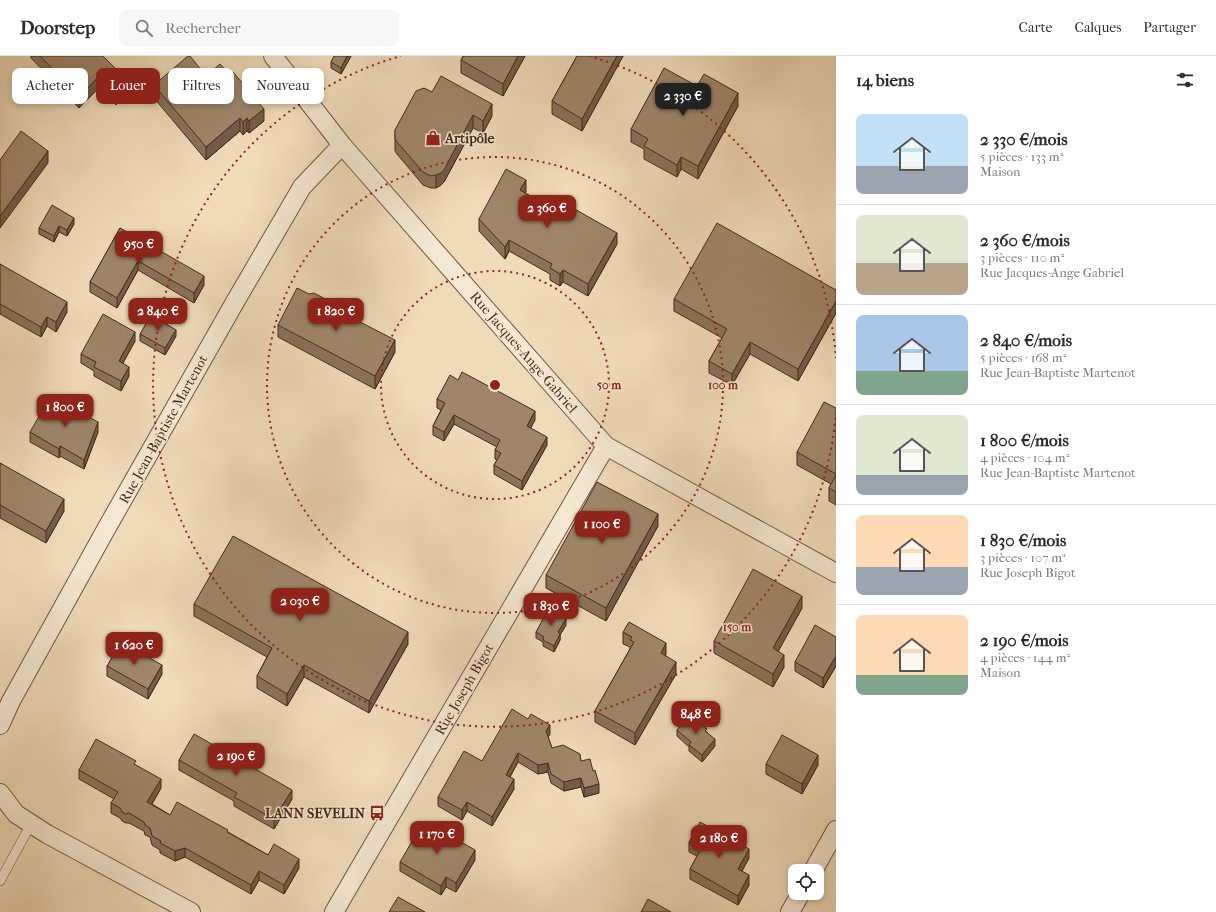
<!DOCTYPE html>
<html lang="fr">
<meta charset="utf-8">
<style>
body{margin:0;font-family:"IM FELL French Canon",serif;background:#f7f7f7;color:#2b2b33;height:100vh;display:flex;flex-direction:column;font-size:15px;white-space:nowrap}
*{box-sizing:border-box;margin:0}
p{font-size:13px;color:#7c7c81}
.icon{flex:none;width:22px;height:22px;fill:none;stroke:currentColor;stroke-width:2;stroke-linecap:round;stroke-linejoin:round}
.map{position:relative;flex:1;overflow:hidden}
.sheet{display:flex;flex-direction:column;background:#fff;width:380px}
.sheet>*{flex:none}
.hud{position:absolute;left:12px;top:12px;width:380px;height:36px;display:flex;gap:8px}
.fabs{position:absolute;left:788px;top:808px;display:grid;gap:8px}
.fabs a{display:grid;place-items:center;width:36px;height:36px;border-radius:8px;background:#fff;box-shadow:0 2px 6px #0003;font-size:20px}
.price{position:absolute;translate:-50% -34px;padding:0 9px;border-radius:8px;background:#8f2418;color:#fff;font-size:13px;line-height:26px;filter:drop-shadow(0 1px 2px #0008)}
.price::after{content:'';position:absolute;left:50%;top:24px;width:12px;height:9px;margin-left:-6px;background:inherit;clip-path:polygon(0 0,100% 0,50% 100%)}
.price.selected{background:#222;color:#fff}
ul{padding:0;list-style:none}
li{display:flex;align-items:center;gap:12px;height:100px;padding:0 20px}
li+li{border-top:1px solid #e1e1e2}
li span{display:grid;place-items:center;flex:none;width:112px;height:80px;border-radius:8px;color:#555}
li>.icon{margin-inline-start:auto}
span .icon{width:48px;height:48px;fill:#fffc;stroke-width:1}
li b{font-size:17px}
h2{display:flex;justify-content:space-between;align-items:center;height:48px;padding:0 20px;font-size:17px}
.pill{padding:0 14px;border-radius:8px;background:#fff;box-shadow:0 2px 6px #0003;font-size:14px;line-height:36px}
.pill.selected{background:#8f2418;color:#fff}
header{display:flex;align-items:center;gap:24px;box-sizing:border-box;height:56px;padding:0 20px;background:#fff;border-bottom:1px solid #e1e1e2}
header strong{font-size:19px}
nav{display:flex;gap:22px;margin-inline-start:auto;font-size:14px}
.search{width:280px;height:36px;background:#f7f7f7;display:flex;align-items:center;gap:10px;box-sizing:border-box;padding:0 14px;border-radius:8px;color:#7c7c81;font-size:15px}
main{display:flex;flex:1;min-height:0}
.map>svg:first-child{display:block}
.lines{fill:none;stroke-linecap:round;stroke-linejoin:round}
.service-casing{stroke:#72563e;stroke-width:10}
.minor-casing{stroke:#72563e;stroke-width:20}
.service{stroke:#f5e8d2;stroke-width:9}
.minor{stroke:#f5e8d2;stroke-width:18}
.wall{fill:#89735b;stroke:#482915}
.shaded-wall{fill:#6f5e4a;stroke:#482915}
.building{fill:#9f866a;stroke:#482915}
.ring{fill:none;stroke:#8f2418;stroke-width:2;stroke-dasharray:2 4}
.labels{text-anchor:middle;stroke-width:3;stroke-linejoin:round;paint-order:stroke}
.poi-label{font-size:14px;font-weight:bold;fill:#482915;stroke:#f5e8d2;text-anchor:start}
.street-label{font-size:14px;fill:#482915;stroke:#f5e8d2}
.centre{fill:#8f2418;stroke:#f5e8d2;stroke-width:2}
.ring-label{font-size:12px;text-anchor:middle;font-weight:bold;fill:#8f2418;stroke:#f5e8d2;stroke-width:3;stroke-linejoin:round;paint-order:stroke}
</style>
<header>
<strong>Doorstep</strong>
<div class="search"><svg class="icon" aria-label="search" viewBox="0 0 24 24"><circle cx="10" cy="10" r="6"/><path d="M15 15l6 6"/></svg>Rechercher</div>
<nav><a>Carte</a><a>Calques</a><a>Partager</a></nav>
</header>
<main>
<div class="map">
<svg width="836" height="856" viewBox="0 0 836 856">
<rect width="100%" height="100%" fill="#f0dbb9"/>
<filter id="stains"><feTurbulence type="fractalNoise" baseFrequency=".005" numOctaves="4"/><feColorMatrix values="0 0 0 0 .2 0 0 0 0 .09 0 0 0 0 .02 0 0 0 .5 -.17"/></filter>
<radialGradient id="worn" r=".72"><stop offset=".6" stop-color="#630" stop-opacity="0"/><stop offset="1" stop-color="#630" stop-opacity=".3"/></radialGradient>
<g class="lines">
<defs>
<polyline id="service" points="0,825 31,768"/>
<g id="minor">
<polyline points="273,0 342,89 606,390 836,517"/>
<polyline points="0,669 11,645 105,475 235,246 302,131 342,89"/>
<polyline points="0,737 16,758 47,778 191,856"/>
<polyline points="813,815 836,774"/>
<polyline points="334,856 606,390"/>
<polyline points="790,856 801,837"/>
</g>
</defs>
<use href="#service" class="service-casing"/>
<use href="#minor" class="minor-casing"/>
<use href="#service" class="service"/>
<use href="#minor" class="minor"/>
</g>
<g class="wall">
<polygon points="31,0 103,0 128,37 116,49 99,32 79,52 31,2"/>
<polygon points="351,0 341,18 331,12 331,6"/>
<polygon points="463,0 525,0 503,40 461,17 461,4"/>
<polygon points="577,0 623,0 582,75 552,58 552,45"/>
<polygon points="206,20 264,65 249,77 247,75 243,79 240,75 206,104 154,42 154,29"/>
<polygon points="697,30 738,50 698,123 681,113 677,121 644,103 644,93 631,86 631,73"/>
<polygon points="432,36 492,60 483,77 473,72 444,126 441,129 436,132 431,132 423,129 397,98 395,95 395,74"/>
<polygon points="526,135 525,137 617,188 588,240 563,226 560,230 550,224 550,218 509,195 505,203 479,175 479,163"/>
<polygon points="74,168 67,180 59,176 54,186 39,178 39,172"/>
<polygon points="120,172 204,229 194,247 138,214 117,252 90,236 90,226"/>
<polygon points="0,208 67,256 56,276 47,270 41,281 0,258"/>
<polygon points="836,234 836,257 798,325 750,298 732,329 709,317 709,305 722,282 674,255 674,243"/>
<polygon points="278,269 395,296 375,333 278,281"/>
<polygon points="140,278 176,280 165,299 140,285"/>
<polygon points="135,285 123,307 129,320 121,335 94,320 94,315 81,307 81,298"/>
<polygon points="437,343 535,364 530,372 547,389 522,434 494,418 494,409 497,404 495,403 495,394 497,391 454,368 444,385 433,379 433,370 441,354 437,352"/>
<polygon points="836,352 836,449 829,445 829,432 831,428 797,409 797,396"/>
<polygon points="30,376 98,376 84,413 60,400 59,402 30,386"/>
<polygon points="0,407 64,455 46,487 0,462"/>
<polygon points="658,470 606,565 546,532 546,519"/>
<polygon points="194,548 408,588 369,657 304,621 287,650 257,632 257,620 267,601 194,560"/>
<polygon points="802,552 778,595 784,611 773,631 714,597 714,585"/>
<polygon points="566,569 560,579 560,584 554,596 543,590 543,586 536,582 536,576"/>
<polygon points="623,576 666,598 665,600 676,618 635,689 595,666 595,655 630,593 630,591 623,588"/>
<polygon points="836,581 836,610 823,632 795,615 795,606"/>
<polygon points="107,610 162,618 148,643 107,620"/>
<polygon points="677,674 707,676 715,690 702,706 689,695 689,691 677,680"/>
<polygon points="550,678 548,681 552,692 581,705 599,737 584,741 581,731 564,735 551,727 548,716 538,718 518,706 510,721 514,733 492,770 467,755 462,764 438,750 438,741 482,705"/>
<polygon points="179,704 292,743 274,773 234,750 234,745 179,714"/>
<polygon points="766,708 818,709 802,738 766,718"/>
<polygon points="136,709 161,732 152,748 170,759 228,776 268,799 299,812 284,838 259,824 251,838 185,801 175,805 160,797 160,794 152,789 150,781 145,779 144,775 129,767 126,767 122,765 120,762 111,757 111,747 114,743 79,723 79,714"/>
<polygon points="689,786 749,802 742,815 749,829 738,849 690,823 690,813 697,800 689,796"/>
<polygon points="475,804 456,836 446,831 441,839 400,815 400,806"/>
</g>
<g class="shaded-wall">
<polygon points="347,0 351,0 341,18 341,12"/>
<polygon points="518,0 525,0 503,40 503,28"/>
<polygon points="617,0 623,0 582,75 582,63"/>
<polygon points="99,20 99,32 79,52 79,41"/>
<polygon points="128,25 128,37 116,49 116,38"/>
<polygon points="738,37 738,50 698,123 698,110"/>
<polygon points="492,48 492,60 483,77 483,65"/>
<polygon points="264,53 264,65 249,77 249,65"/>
<polygon points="473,59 473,72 444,126 441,129 436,132 436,119"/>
<polygon points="240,62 240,75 206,104 206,91"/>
<polygon points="247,62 247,75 243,79 243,66"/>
<polygon points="48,95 48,107 0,172 0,160"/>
<polygon points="681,101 681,113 677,121 677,109"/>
<polygon points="526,124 526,135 520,146 520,134"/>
<polygon points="74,162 74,168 67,180 67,174"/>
<polygon points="59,170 59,176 54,186 54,180"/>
<polygon points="617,177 617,188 588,240 588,228"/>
<polygon points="509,184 509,195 505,203 505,191"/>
<polygon points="138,205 138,214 117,252 117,242"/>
<polygon points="563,214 563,226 560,230 560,218"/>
<polygon points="204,220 204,229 194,247 194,237"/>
<polygon points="836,245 836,257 798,325 798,313"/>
<polygon points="67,246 67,256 56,276 56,266"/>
<polygon points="47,261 47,270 41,281 41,271"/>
<polygon points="176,274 176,280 165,299 165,292"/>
<polygon points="135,276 135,285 119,314 119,305"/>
<polygon points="395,284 395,296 375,333 375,320"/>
<polygon points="750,286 750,298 732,329 732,318"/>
<polygon points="129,311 129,320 121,335 121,325"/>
<polygon points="535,355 535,364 527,379 527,370"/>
<polygon points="454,359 454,368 444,385 444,376"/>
<polygon points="98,366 98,376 84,413 84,404"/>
<polygon points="547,381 547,389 522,434 522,425"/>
<polygon points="60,390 60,400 59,402 59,393"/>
<polygon points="64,443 64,455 46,487 46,475"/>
<polygon points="658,458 658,470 606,565 606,552"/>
<polygon points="802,540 802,552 773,605 773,592"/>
<polygon points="566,563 566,569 560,579 560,584 554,596 554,590 558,576"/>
<polygon points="408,576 408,588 369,657 369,645"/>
<polygon points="666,587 666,598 661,609 661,597"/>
<polygon points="784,599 784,611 773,631 773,618"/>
<polygon points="836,600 836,610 823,632 823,622"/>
<polygon points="676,606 676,618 635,689 635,677"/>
<polygon points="162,609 162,618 148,643 148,633"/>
<polygon points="304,609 304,621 287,650 287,638"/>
<polygon points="550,669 550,678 546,684 546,675"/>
<polygon points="715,683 715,690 702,706 702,699"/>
<polygon points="518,697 518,706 506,728 506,719"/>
<polygon points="818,699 818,709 802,738 802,728"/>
<polygon points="548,707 548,716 538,718 538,709"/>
<polygon points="581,722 581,731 564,735 564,726"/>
<polygon points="161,723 161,732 147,756 147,746"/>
<polygon points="514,723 514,733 492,770 492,761"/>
<polygon points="599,728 599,737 584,741 584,732"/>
<polygon points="292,734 292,743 274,773 274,763"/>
<polygon points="467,746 467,755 462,764 462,754"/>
<polygon points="185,792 185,801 175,805 175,795"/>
<polygon points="749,793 749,802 738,822 738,813"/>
<polygon points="475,794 475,804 456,836 456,827"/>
<polygon points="299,803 299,812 284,838 284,829"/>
<polygon points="259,815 259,824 251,838 251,829"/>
<polygon points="749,819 749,829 738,849 738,840"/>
<polygon points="446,821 446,831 441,839 441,830"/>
</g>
<g class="building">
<polygon points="40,0 103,0 128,25 116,38 99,20 79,41"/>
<polygon points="188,0 190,0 206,20 220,8 230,19 233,16 264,53 249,65 247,62 243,66 240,62 206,91 154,29"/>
<polygon points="334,0 347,0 341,12 331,6"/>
<polygon points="464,0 518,0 503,28 461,4"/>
<polygon points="577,0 617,0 582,63 552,45"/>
<polygon points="664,12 697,30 704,18 738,37 698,110 681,101 677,109 644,90 648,83 631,73"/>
<polygon points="441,20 492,48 483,65 473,59 444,114 441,117 436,119 431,120 423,116 397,86 395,83 395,74 416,35 424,32 432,36"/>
<polygon points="21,75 48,95 0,160 0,104"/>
<polygon points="506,113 526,124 520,134 550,151 555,142 617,177 588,228 563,214 560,218 550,212 552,208 509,184 505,191 479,163"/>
<polygon points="52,149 74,162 67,174 59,170 54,180 39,172"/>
<polygon points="717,167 836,234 836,245 798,313 750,286 732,318 709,305 727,273 674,243"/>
<polygon points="120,172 204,220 194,237 138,205 117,242 90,226"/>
<polygon points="0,208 67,246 56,266 47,261 41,271 0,248"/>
<polygon points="297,232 309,238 314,237 327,244 327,249 395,284 375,320 278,269"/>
<polygon points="103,258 135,276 119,305 129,311 121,325 94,311 96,306 81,298"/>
<polygon points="151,259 176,274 165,292 140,278"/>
<polygon points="462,316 535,355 527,370 547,381 522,425 494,409 501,397 495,394 500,384 454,359 444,376 433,370 445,347 437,343 450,319 458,324"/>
<polygon points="51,340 98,366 84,404 60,390 59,393 30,376"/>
<polygon points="824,346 836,352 836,418 797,396"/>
<polygon points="0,407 64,443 46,475 0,449"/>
<polygon points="836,419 836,436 829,432"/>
<polygon points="597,426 658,458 606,552 546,519"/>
<polygon points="233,480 408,576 369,645 304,609 287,638 257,620 272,592 194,548"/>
<polygon points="753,513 802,540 773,592 784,599 773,618 714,585"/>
<polygon points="549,552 566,563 558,576 560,578 554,590 543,584 544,581 536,576"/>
<polygon points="629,566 666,587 661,597 676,606 635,677 595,655 634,586 630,584 632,581 623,576"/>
<polygon points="815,569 836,581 836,600 823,622 795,606"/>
<polygon points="121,586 162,609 148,633 107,610"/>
<polygon points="512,653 528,663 531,658 550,669 546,675 552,692 563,689 580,698 581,705 590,703 593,715 595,714 599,728 584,732 581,722 564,726 551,718 548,707 538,709 518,697 506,719 514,723 492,761 467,746 462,754 438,741 464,695 482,705"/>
<polygon points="690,658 707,673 705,675 715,683 702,699 689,689 691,686 677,674"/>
<polygon points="194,678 292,734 274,763 234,741 237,737 179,704"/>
<polygon points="782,679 818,699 802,728 766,708"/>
<polygon points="96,683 136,705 134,708 161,723 147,746 170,759 177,746 228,774 227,776 268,799 274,788 299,803 284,829 259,815 251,829 185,792 175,795 160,787 161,785 152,780 150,772 145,769 144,766 129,757 126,758 122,756 120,752 111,747 118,736 79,714"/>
<polygon points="424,765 475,794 456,827 446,821 441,830 400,806"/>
<polygon points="700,766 749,793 738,813 749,819 738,840 690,813 701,793 689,786"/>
<polygon points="398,841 425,856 389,856"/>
<polygon points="648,843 671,856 641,856"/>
</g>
<g class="ring">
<circle cx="495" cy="329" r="114"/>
<circle cx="495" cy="329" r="228"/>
<path d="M836 356A342 342 0 1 1 401 0M589 0A342 342 0 0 1 836 302"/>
</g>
<defs>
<symbol id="shop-bare" viewBox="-9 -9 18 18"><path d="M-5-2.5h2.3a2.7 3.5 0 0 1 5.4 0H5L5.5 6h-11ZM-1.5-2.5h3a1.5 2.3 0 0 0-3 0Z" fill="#8f2418" stroke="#f5e8d2" stroke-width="2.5" paint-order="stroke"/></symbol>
<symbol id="bus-bare" viewBox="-9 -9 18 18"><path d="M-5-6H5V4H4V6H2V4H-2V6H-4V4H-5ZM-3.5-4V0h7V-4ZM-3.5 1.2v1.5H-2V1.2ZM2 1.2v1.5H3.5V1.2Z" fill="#8f2418" stroke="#f5e8d2" stroke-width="2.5" paint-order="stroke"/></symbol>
</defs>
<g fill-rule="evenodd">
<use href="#shop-bare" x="422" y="71" width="22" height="22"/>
<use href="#bus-bare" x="366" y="746" width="22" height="22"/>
</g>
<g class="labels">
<g class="poi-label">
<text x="445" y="87">Artipôle</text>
<text x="365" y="762" text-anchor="end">LANN SEVELIN</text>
</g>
<g class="street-label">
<text transform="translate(524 296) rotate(49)" y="5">Rue Jacques-Ange Gabriel</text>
<text transform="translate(163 373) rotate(-61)" y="5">Rue Jean-Baptiste Martenot</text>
<text transform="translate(464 633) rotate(-60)" y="5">Rue Joseph Bigot</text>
</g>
</g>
<circle cx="495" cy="329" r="6" class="centre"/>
<g class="ring-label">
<text x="609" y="333">50 m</text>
<text x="723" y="333">100 m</text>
<text x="737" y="575">150 m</text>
</g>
<rect width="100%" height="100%" filter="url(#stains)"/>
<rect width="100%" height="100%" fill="url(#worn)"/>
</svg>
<div class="fabs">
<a><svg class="icon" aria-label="locate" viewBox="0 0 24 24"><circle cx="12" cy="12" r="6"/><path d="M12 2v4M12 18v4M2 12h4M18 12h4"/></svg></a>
</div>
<b class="price selected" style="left:683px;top:61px">2 330 €</b>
<b class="price" style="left:547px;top:173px">2 360 €</b>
<b class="price" style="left:139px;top:209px">950 €</b>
<b class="price" style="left:158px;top:276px">2 840 €</b>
<b class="price" style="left:336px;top:276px">1 820 €</b>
<b class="price" style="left:65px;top:372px">1 800 €</b>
<b class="price" style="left:602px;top:489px">1 100 €</b>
<b class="price" style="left:300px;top:566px">2 030 €</b>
<b class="price" style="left:551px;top:571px">1 830 €</b>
<b class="price" style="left:134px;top:610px">1 620 €</b>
<b class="price" style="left:696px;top:679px">848 €</b>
<b class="price" style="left:236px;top:721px">2 190 €</b>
<b class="price" style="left:437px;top:799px">1 170 €</b>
<b class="price" style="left:719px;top:803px">2 180 €</b>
<div class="hud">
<a class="pill">Acheter</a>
<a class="pill selected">Louer</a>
<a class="pill">Filtres</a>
<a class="pill">Nouveau</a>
</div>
</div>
<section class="sheet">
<h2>14 biens<svg class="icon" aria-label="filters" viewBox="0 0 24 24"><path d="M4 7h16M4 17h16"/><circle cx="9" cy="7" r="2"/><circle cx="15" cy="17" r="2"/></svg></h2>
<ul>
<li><span style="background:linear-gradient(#bfe0f5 65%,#9aa5b1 0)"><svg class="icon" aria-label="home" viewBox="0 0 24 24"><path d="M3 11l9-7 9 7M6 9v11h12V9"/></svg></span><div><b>2 330 €/mois</b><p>5 pièces · 133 m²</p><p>Maison</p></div></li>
<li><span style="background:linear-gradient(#dfe7d0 60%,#b9a48a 0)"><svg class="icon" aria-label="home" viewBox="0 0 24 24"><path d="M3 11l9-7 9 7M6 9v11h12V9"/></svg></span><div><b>2 360 €/mois</b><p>3 pièces · 110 m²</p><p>Rue Jacques-Ange Gabriel</p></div></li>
<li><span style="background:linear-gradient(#a9c7e8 70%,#7fa58c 0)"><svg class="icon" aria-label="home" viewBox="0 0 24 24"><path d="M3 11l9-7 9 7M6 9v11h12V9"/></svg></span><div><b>2 840 €/mois</b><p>5 pièces · 168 m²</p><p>Rue Jean-Baptiste Martenot</p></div></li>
<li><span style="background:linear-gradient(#dfe7d0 75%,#9aa5b1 0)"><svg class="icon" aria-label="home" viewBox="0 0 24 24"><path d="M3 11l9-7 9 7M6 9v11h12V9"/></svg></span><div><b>1 800 €/mois</b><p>4 pièces · 104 m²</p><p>Rue Jean-Baptiste Martenot</p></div></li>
<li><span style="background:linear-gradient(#ffd9b3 65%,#9aa5b1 0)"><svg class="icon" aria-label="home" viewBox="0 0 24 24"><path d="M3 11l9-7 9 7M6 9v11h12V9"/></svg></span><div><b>1 830 €/mois</b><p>3 pièces · 107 m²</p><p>Rue Joseph Bigot</p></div></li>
<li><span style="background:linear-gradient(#ffd9b3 75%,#7fa58c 0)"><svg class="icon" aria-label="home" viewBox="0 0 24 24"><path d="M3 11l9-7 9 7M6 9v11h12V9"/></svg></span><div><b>2 190 €/mois</b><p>4 pièces · 144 m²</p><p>Maison</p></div></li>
</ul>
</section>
</main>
